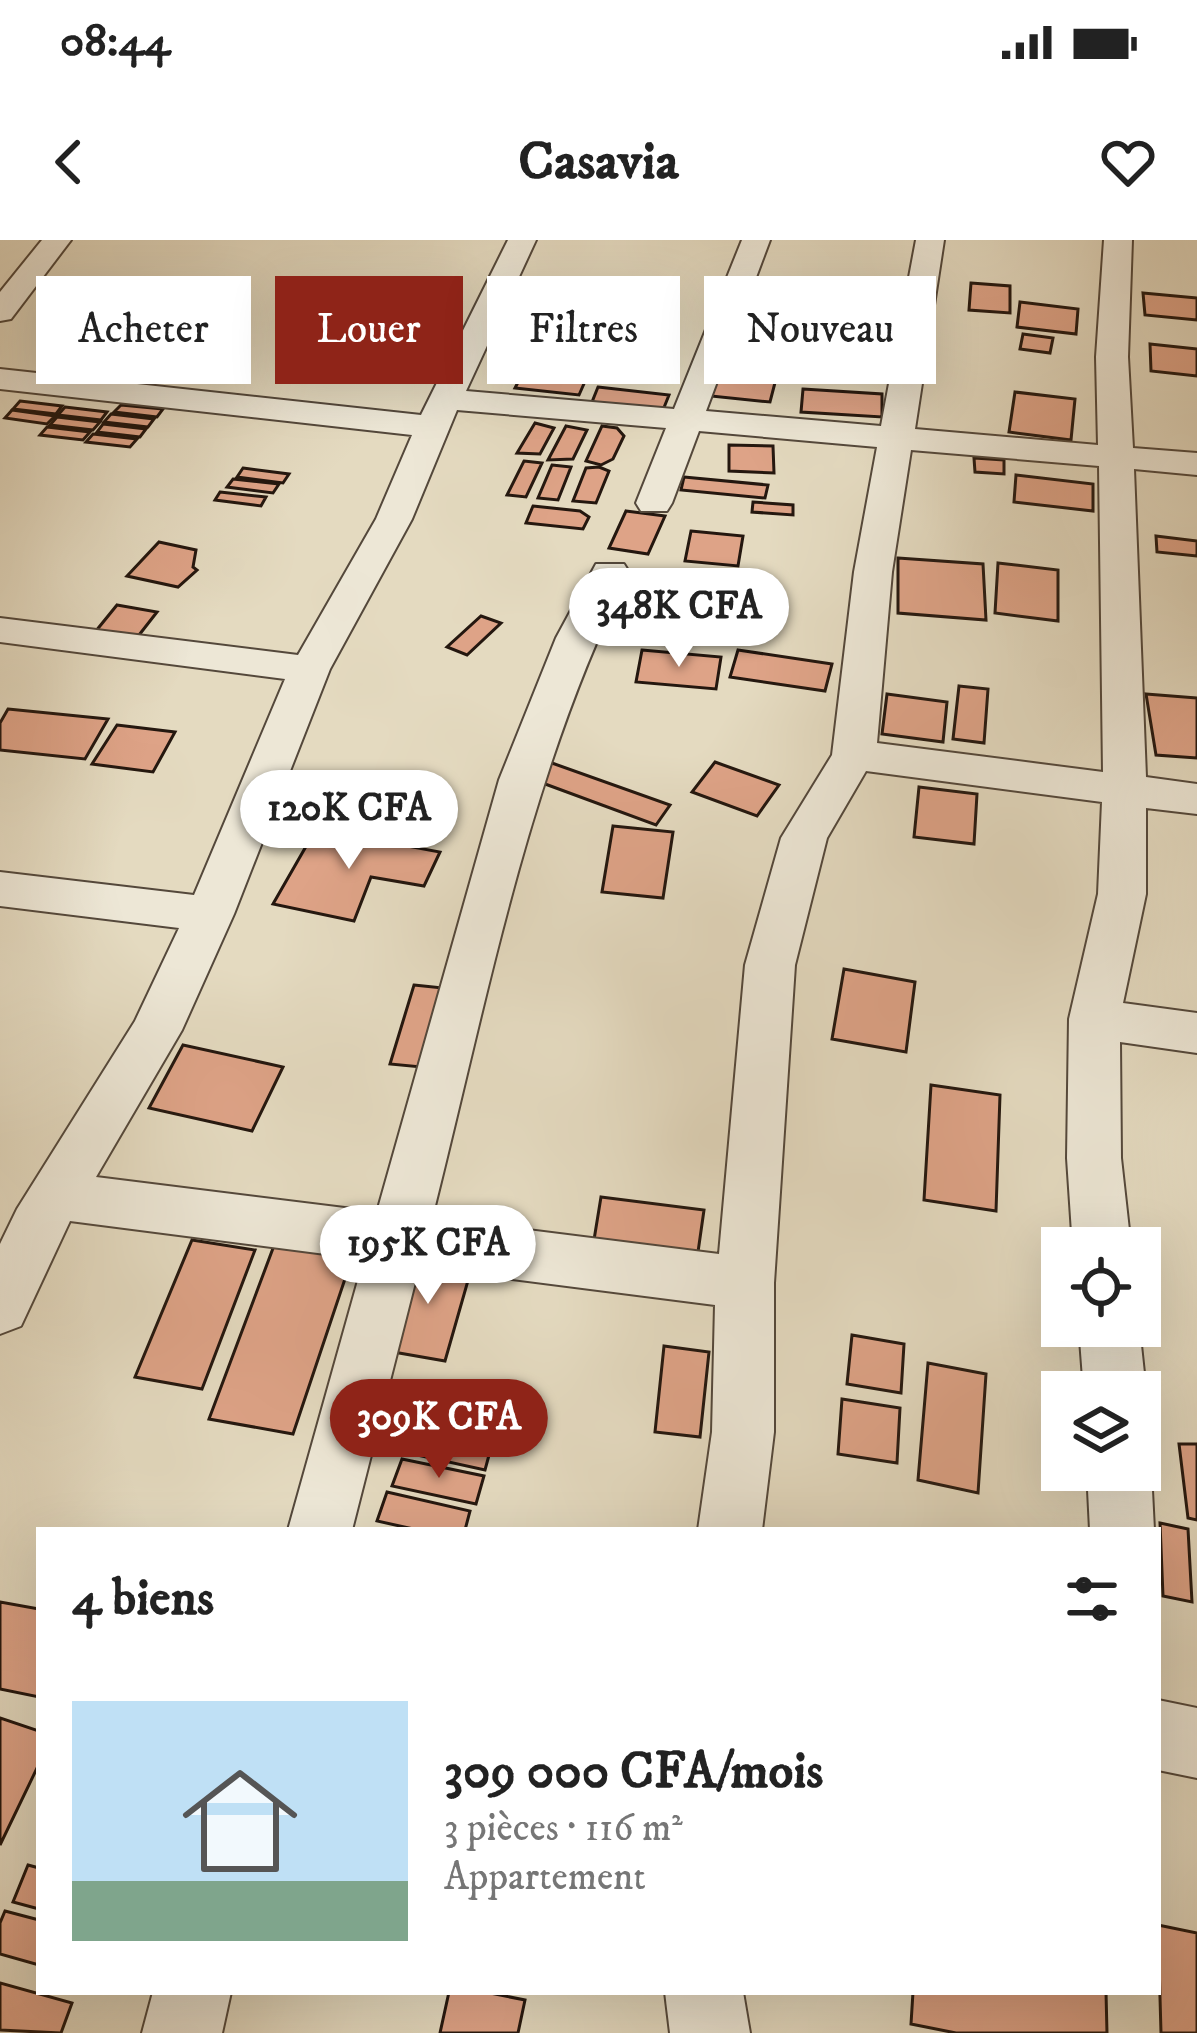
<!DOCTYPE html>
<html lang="fr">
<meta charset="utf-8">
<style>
body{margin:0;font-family:"IM FELL DW Pica",serif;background:#f6f6f6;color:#222;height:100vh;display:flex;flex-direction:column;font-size:45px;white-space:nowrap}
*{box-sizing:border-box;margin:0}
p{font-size:39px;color:#767676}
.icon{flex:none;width:66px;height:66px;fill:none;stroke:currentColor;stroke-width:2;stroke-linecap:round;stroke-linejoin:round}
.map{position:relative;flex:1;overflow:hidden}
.side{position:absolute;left:36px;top:1287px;width:1125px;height:468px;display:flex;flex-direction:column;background:#fff;border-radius:0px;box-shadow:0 12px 48px #0002}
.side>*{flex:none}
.guide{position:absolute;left:36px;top:36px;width:1125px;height:108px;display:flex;gap:24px}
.tools{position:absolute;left:1041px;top:987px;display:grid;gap:24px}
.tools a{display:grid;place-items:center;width:120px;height:120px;border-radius:0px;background:#fff;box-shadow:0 12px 48px #0002;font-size:60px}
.price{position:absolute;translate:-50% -102px;padding:0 27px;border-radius:42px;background:#fff;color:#222;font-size:39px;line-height:78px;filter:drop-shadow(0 3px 6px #0008)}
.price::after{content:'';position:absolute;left:50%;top:72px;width:36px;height:27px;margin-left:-18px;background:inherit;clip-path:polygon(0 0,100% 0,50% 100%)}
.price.active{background:#8f2418;color:#fff}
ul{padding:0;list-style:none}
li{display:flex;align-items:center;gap:36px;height:300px;padding:0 36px}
li span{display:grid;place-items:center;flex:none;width:336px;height:240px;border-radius:0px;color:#555}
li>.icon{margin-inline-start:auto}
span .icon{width:144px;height:144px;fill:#fffc;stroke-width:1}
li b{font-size:51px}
h2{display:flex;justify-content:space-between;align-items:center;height:144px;padding:0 36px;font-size:51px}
.tag{padding:0 42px;border-radius:0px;background:#fff;box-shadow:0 12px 48px #0002;font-size:42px;line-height:108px}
.tag.active{background:#8f2418;color:#fff}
.status{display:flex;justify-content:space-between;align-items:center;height:84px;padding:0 60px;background:#fff;direction:ltr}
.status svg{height:33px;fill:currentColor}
header{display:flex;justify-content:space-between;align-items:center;height:156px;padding:0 36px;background:#fff;font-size:54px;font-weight:700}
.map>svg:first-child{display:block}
.building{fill:#dea387;stroke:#24170f;stroke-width:3}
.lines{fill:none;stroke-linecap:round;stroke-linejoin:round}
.minor-casing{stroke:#54483b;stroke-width:4}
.minor{fill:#ede7d6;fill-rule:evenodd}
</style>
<div class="status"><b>08:44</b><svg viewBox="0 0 49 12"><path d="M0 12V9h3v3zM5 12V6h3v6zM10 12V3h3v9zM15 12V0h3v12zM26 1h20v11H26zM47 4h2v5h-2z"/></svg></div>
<header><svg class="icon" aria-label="back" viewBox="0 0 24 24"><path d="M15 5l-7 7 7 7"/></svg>Casavia<svg class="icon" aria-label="heart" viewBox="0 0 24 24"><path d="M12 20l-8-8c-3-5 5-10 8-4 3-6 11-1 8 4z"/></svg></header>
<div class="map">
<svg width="1197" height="1793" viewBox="0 0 1197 1793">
<rect width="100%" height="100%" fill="#e4dac0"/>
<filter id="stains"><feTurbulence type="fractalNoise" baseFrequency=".00167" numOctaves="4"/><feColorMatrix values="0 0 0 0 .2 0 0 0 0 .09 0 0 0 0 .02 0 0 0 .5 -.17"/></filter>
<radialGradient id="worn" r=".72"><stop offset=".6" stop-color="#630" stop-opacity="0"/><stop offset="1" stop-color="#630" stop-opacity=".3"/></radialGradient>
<g class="building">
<polygon points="971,43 1010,46 1010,73 969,70"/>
<polygon points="1143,53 1197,58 1197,80 1145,75"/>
<polygon points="1020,62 1078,69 1076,94 1017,87"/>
<polygon points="1023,94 1053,98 1050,113 1020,109"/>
<polygon points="1150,104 1197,109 1197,136 1151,131"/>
<polygon points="528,123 590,130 579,155 515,148"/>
<polygon points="719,129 777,135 770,162 711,156"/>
<polygon points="598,147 669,155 663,170 592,162"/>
<polygon points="803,149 882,154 882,177 801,172"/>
<polygon points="1015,152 1075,159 1071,200 1009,192"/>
<polygon points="20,161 62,166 56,174 13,169"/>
<polygon points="121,165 163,169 157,177 114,172"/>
<polygon points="65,167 107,172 101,180 58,175"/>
<polygon points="12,170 55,176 47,184 5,178"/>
<polygon points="111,174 154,179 148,187 104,182"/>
<polygon points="57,177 100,182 93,190 50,185"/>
<polygon points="535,183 554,188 540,214 517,213"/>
<polygon points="103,184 146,189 140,197 97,192"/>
<polygon points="566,186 587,190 573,219 548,220"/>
<polygon points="602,186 617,188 624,196 613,219 601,225 586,221"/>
<polygon points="47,187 90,192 83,200 40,195"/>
<polygon points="93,194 137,199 130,207 86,202"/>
<polygon points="729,205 773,206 774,233 729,231"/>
<polygon points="974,218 1004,220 1004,234 975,232"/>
<polygon points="524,221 542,223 526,257 507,255"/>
<polygon points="552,225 571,227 558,260 538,258"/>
<polygon points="599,227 609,231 596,263 573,261 586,228"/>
<polygon points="243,228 289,234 283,243 237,237"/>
<polygon points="1016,235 1093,244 1093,271 1014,262"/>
<polygon points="684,237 768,245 765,258 681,250"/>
<polygon points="233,239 279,244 273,253 227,247"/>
<polygon points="220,252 266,257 261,266 215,260"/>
<polygon points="753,262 793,265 793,275 752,272"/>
<polygon points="533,266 580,271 589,277 583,289 526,283"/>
<polygon points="626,271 665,276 648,314 609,308"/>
<polygon points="691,291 743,296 738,326 685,321"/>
<polygon points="1156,296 1197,301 1197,316 1157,312"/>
<polygon points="159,302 196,310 193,327 197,330 178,347 127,336"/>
<polygon points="898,318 983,324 986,380 898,373"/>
<polygon points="998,323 1058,330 1058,381 995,373"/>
<polygon points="117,365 157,372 132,404 91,397"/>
<polygon points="481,376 501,383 467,415 447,407"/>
<polygon points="642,410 721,417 716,449 636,442"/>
<polygon points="738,410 832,424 825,451 730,437"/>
<polygon points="959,446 988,449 984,503 953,499"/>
<polygon points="887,454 947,462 943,502 882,494"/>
<polygon points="1146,454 1197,458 1197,518 1156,515"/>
<polygon points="8,469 108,479 85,519 0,510 0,483"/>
<polygon points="117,485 175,492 153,532 92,524"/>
<polygon points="715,522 779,545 757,576 692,552"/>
<polygon points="552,523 670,565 656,585 537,541"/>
<polygon points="919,547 977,554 974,604 914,597"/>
<polygon points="613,586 673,592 663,658 602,652"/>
<polygon points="316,589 440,612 424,646 371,637 354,681 273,664"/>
<polygon points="844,729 915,742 906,812 832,799"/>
<polygon points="414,745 443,748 421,827 390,824"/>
<polygon points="183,805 283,827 252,891 149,868"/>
<polygon points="931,845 1000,855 996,971 924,960"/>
<polygon points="601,957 704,970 697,1019 593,1006"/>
<polygon points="192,1000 255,1010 202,1149 135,1137"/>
<polygon points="275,1003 353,1015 293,1194 209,1179"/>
<polygon points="411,1012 473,1023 445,1121 382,1110"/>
<polygon points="852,1095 904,1104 901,1153 847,1144"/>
<polygon points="664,1106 709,1112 700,1197 655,1192"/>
<polygon points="928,1123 986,1134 978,1253 918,1240"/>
<polygon points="425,1154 505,1171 498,1196 416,1179"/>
<polygon points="842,1159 900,1168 897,1223 838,1214"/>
<polygon points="411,1186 492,1204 485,1230 403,1212"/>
<polygon points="1179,1204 1197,1204 1197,1280 1188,1278"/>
<polygon points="402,1219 484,1236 476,1264 392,1246"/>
<polygon points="387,1252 470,1271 465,1290 418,1290 377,1281"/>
<polygon points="1160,1283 1188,1289 1192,1362 1163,1356"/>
<polygon points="0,1362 39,1369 39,1457 0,1449"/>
<polygon points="0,1478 39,1491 39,1524 0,1605"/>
<polygon points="28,1625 39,1628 39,1669 13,1662"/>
<polygon points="5,1671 39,1680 39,1725 0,1714 0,1683"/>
<polygon points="1158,1685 1197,1693 1197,1793 1161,1793"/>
<polygon points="0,1743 72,1763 61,1793 0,1790"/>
<polygon points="449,1752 485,1752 525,1760 518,1793 440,1793"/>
<polygon points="913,1752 1106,1752 1107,1793 956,1793 911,1784"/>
</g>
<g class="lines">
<defs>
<g id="minor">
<polygon points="42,0 71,0 11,79 0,81 0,52"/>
<path d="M 508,0 L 536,0 L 466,151 L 674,169 L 742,0 L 770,0 L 706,171 L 881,186 L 916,0 L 944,0 L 915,189 L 1098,205 L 1096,117 L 1104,0 L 1132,0 L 1128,117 L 1133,208 L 1197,213 L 1197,235 L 1134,229 L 1146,537 L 1197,544 L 1197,574 L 1146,568 L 1146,654 L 1123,763 L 1197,773 L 1197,813 L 1120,802 L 1121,918 L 1131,1008 L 1073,1008 L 1067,918 L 1069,779 L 1098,654 L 1102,562 L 866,531 L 827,598 L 795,725 L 774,1043 L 774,1192 L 762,1290 L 698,1290 L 712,1192 L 715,1065 L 419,1027 L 352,1290 L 288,1290 L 364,1019 L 70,981 L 21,1086 L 0,1094 L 0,1004 L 17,969 L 135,781 L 179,688 L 0,666 L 0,632 L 194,655 L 285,439 L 0,402 L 0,378 L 298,415 L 376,279 L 412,195 L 0,149 L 0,129 L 421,175 ZM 457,170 L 666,188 L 636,263 L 641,271 L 667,271 L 672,263 L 699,191 L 877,207 L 854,332 L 832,515 L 781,598 L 745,725 L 719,1014 L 432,978 C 487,761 528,534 629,332 L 624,324 L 596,324 L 556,398 L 499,540 L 377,972 L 96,937 L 182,790 L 234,674 L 330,429 L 412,279 ZM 911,210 L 1099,226 L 1103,532 L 877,503 L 892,332 Z"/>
<polygon points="1079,1086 1139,1086 1146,1152 1140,1165 1140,1152 1084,1152"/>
<polygon points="1140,1208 1151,1230 1154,1290 1090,1290 1087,1230 1140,1230"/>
<polygon points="1158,1460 1197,1468 1197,1538 1158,1530"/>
<polygon points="153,1752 231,1752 222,1793 142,1793"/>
<polygon points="665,1752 743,1752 750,1793 670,1793"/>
</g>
</defs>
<use href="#minor" class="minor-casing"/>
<use href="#minor" class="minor"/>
</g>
<rect width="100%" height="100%" filter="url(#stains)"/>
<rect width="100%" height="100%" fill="url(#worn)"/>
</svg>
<div class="tools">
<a><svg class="icon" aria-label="locate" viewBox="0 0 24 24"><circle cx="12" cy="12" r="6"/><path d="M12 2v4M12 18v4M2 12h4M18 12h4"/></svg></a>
<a><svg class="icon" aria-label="layers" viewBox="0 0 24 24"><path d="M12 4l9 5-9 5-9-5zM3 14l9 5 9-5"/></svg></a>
</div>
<b class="price" style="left:679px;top:430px">348K CFA</b>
<b class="price" style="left:349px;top:632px">120K CFA</b>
<b class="price" style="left:428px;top:1067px">195K CFA</b>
<b class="price active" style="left:439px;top:1241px">309K CFA</b>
<div class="guide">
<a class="tag">Acheter</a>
<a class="tag active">Louer</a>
<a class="tag">Filtres</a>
<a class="tag">Nouveau</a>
</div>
<section class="side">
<h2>4 biens<svg class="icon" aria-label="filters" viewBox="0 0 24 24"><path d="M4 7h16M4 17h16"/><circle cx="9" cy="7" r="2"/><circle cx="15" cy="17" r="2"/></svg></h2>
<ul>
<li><span style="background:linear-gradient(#bfe0f5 75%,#7fa58c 0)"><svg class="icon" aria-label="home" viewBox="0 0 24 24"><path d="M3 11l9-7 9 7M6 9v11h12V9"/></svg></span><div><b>309 000 CFA/mois</b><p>3 pièces · 116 m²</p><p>Appartement</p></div></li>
</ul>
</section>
</div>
